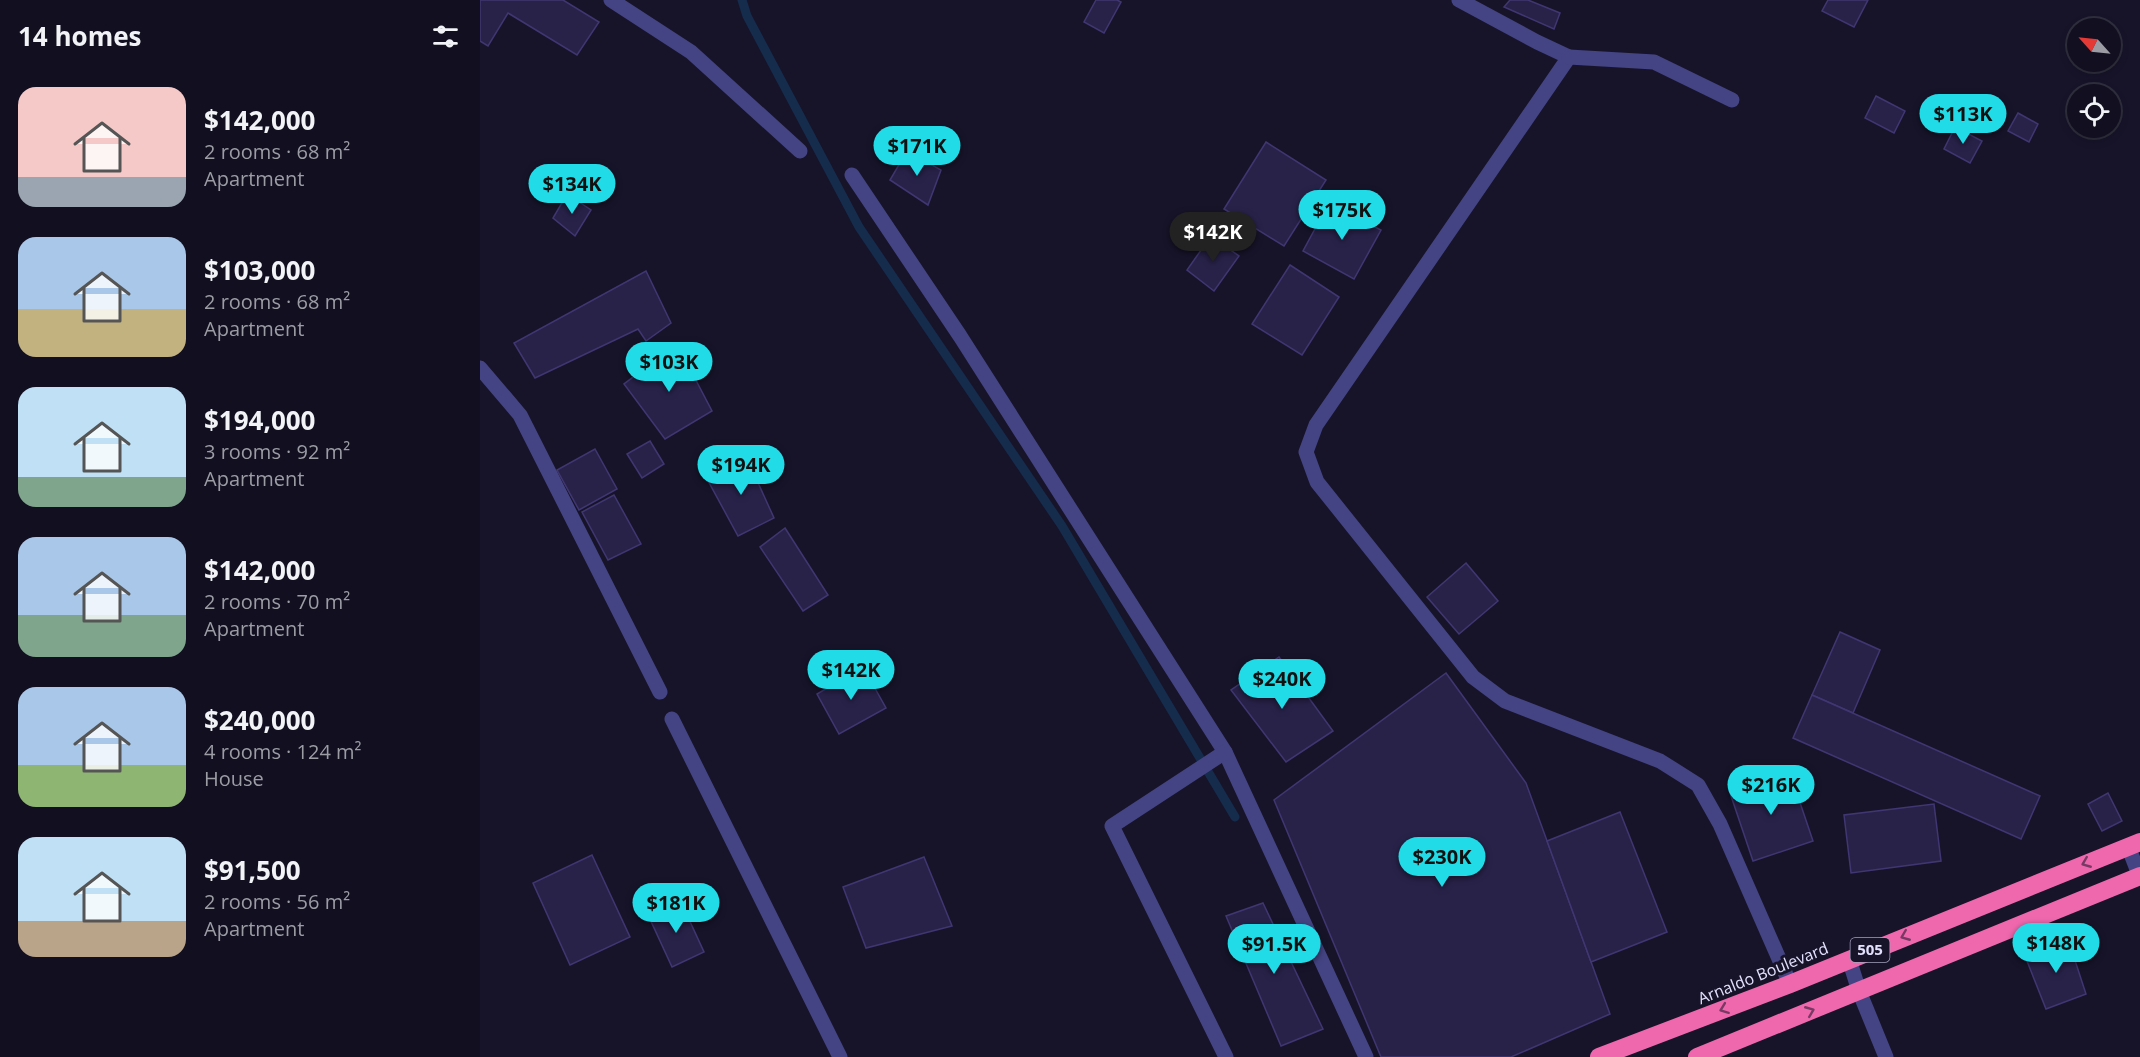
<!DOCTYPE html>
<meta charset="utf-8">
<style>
body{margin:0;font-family:"Open Sans",sans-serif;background:#1e1d2d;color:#f1f3f6;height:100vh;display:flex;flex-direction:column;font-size:22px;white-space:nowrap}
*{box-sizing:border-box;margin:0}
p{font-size:20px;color:#9c9ca5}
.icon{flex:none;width:33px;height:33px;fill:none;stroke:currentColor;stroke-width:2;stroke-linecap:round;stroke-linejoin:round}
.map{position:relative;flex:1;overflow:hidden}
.panel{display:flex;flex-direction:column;background:#110f20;width:480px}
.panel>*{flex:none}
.needle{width:39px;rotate:297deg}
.buttons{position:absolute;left:1587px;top:18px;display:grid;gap:12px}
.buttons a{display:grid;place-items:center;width:54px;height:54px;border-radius:50%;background:#110f20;box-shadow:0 3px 9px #0003,0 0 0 2px #302f3e;font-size:30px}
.price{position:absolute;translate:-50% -51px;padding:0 14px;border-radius:21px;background:#21dbe7;color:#111;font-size:20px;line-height:39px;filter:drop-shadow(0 2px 3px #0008)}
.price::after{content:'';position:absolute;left:50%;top:36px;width:18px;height:14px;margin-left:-9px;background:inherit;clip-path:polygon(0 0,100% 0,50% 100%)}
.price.active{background:#222;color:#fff}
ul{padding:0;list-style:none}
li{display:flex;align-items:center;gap:18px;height:150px;padding:0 18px}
li span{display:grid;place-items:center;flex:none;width:168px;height:120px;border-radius:18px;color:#555}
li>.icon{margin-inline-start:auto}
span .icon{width:72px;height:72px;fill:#fffc;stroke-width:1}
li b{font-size:26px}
h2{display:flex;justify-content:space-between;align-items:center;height:72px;padding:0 18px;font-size:26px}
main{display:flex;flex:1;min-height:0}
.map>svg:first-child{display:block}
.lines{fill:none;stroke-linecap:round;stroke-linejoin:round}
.stream{stroke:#152c4d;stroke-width:9}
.building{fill:#282249;stroke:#403772;stroke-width:1.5}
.minor{stroke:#444484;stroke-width:15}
.highway{stroke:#ef68ae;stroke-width:18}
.oneway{stroke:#783a65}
.labels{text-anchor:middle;stroke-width:6;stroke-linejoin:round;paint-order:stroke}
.shield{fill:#17142a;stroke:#a5a3bd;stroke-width:1.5}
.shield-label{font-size:15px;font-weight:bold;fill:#e2e0fc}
.street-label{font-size:16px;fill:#e2e0fc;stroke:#17142a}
</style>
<main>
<section class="panel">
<h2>14 homes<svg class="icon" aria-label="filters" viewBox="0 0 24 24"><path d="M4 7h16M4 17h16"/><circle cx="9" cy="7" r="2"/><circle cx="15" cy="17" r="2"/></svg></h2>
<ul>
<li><span style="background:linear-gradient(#f6c9c9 75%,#9aa5b1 0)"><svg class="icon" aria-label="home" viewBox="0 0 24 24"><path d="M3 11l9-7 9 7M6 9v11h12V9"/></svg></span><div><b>$142,000</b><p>2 rooms · 68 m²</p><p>Apartment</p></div></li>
<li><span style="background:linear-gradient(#a9c7e8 60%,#c2b280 0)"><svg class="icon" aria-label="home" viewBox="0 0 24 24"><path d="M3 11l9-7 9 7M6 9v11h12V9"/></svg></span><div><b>$103,000</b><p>2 rooms · 68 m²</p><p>Apartment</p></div></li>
<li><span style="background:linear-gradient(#bfe0f5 75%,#7fa58c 0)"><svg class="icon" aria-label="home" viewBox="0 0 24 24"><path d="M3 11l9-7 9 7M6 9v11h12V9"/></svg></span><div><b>$194,000</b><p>3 rooms · 92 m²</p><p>Apartment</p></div></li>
<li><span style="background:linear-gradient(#a9c7e8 65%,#7fa58c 0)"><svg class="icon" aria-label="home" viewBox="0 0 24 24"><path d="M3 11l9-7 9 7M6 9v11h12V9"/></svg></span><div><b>$142,000</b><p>2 rooms · 70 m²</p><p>Apartment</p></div></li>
<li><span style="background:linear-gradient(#a9c7e8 65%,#8fb573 0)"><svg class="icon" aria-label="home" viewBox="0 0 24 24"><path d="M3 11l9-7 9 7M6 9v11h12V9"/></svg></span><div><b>$240,000</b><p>4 rooms · 124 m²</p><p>House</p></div></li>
<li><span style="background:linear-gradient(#bfe0f5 70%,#b9a48a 0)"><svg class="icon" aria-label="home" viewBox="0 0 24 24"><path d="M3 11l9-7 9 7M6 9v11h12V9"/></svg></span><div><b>$91,500</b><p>2 rooms · 56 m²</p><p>Apartment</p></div></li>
</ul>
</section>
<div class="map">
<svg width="1660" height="1057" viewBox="0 0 1660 1057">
<rect width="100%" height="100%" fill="#17142a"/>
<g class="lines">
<polyline class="stream" points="262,0 267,16 379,227 582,526 755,817"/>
</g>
<g class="building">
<polygon points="0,0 83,0 119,22 97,55 28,13 8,46 0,41"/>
<polygon points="616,0 637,0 641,2 624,33 604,22"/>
<polygon points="1030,0 1048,0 1080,13 1074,29 1024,7"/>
<polygon points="1348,0 1388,0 1374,27 1342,11"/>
<polygon points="1396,96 1425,111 1414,133 1385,118"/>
<polygon points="1538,113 1558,124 1549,142 1528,131"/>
<polygon points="1475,127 1502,141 1490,163 1464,149"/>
<polygon points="786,142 846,180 804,246 744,209"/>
<polygon points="427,151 461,170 448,205 410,180"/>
<polygon points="87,194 111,210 95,236 73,218"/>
<polygon points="849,203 901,230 874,279 823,251"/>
<polygon points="731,236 759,256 734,291 707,270"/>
<polygon points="810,265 859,297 822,355 772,324"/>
<polygon points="166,271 191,323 166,341 158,329 55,378 34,343"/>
<polygon points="197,344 232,411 185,439 144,384"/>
<polygon points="170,441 184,464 162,478 147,454"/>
<polygon points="115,449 137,489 99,510 77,470"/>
<polygon points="265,454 294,518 258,536 226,477"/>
<polygon points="134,495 161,544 128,560 102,512"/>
<polygon points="305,528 348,595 323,611 280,547"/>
<polygon points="986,563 1018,601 979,634 947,597"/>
<polygon points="1360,632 1400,650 1373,713 1332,695"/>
<polygon points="799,657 853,731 806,762 751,690"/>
<polygon points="383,667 406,708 359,734 337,694"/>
<polygon points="966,673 1046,783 1130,1014 1031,1057 901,1057 794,800"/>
<polygon points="1332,695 1560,796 1541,839 1313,738"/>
<polygon points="1309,770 1333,841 1273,861 1249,790"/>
<polygon points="1628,793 1642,821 1622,831 1608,804"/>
<polygon points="1454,804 1461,861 1371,873 1364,815"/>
<polygon points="1140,812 1187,932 1111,962 1067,841"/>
<polygon points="112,855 150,937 90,965 53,883"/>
<polygon points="444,857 472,926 386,948 363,887"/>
<polygon points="201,902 224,952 192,967 169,917"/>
<polygon points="783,903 843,1029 801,1046 746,916"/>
<polygon points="1588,939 1606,994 1566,1009 1545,956"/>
</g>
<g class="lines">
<g class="minor">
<polyline points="131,0 211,52 320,151"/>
<polyline points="979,0 1057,42 1089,57 836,425 826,452 837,482 993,677 1025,701 1180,761 1218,785 1240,824 1310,984"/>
<polyline points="1089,57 1174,62 1252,100"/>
<polyline points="372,175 480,336 745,752 886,1057"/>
<polyline points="0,368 40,415 180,692"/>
<polyline points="192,719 360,1057"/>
<polyline points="745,752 632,826 746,1057"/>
<polyline points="1648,846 1660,877"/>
<polyline points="1369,959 1379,991 1406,1057"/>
</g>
<g class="highway">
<polyline points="1119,1057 1310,984 1660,842"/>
<polyline points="1217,1057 1660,876"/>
</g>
</g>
<defs><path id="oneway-chevron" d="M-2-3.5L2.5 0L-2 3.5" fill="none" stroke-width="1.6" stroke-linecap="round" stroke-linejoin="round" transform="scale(1.5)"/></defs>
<g class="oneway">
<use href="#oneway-chevron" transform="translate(1606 863) rotate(158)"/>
<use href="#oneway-chevron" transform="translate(1425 936) rotate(158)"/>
<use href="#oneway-chevron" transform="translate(1244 1009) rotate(159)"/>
<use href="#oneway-chevron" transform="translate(1330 1011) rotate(-22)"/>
</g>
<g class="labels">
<rect class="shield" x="1370.5" y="938" width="39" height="24" rx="4.5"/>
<g class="shield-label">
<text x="1390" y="955">505</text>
</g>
<g class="street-label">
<text transform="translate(1283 973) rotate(-22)" y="6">Arnaldo Boulevard</text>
</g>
</g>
</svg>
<div class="buttons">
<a><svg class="needle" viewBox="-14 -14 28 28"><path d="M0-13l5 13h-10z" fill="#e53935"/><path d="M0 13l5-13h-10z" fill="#9c9ca5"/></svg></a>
<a><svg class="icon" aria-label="locate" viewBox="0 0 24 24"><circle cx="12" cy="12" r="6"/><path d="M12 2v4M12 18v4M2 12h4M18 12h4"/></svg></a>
</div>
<b class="price" style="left:1483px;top:145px">$113K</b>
<b class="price" style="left:437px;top:177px">$171K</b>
<b class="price" style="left:92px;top:215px">$134K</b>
<b class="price" style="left:862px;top:241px">$175K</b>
<b class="price active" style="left:733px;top:263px">$142K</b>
<b class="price" style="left:189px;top:393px">$103K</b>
<b class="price" style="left:261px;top:496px">$194K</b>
<b class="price" style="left:371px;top:701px">$142K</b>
<b class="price" style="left:802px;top:710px">$240K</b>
<b class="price" style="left:1291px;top:816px">$216K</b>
<b class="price" style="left:962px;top:888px">$230K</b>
<b class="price" style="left:196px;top:934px">$181K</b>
<b class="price" style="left:1576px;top:974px">$148K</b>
<b class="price" style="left:794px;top:975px">$91.5K</b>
</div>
</main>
